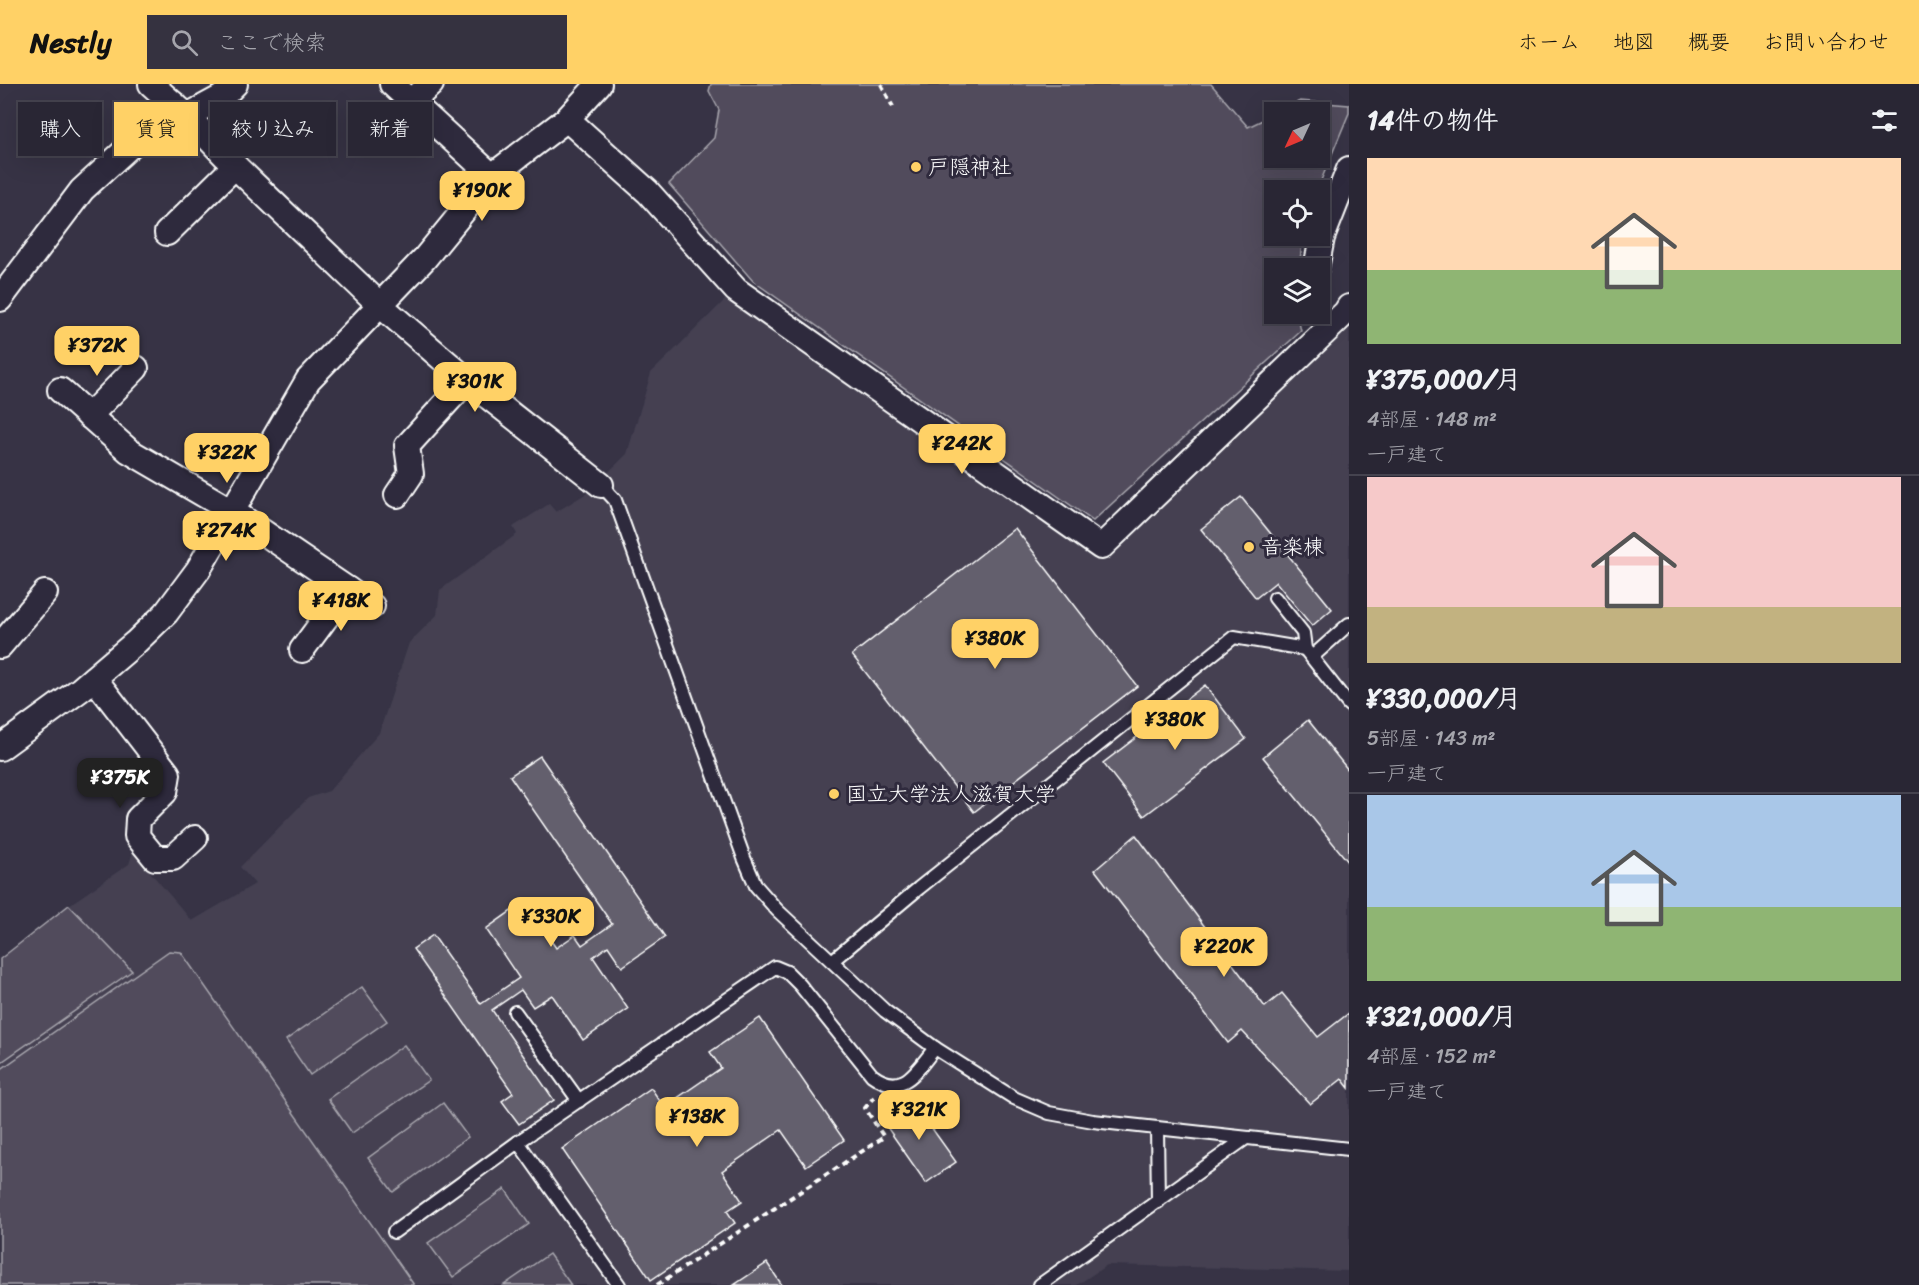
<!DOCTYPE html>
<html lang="ja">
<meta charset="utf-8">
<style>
body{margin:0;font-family:Sriracha,"Klee One",sans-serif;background:#353240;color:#f1f3f6;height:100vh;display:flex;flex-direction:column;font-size:22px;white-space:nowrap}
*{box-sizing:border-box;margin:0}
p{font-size:20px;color:#a5a5ac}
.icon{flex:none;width:33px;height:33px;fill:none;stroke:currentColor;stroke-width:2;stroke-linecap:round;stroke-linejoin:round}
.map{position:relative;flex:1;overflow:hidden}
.panel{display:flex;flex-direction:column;background:#292634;width:570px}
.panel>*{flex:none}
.top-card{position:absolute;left:18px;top:18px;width:570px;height:54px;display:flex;gap:12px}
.needle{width:39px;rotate:226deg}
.controls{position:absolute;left:1264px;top:18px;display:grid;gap:12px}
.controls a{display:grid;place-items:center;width:66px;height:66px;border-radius:0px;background:#292634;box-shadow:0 6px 24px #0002,0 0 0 2px #45434f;font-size:30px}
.price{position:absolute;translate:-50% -51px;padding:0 14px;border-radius:12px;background:#ffd166;color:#111;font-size:20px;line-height:39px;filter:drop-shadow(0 2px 3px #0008)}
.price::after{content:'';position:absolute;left:50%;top:36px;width:18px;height:14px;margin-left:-9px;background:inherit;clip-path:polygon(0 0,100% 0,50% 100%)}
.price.selected{background:#222;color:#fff}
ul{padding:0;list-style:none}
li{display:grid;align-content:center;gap:12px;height:318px;padding:0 18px}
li+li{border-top:2px solid #45434f}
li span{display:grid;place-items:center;height:186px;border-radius:0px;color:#555}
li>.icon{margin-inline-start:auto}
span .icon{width:108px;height:108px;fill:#fffc;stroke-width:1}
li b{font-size:26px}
h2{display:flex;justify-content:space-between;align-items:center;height:72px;padding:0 18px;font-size:26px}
.tag{padding:0 21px;border-radius:0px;background:#292634;box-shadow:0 6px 24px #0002,0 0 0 2px #45434f;font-size:21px;line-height:54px}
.tag.selected{background:#ffd166;color:#111}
header{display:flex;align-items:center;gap:36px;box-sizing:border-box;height:84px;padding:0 30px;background:#ffd166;color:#111}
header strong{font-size:28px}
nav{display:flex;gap:33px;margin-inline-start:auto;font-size:21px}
.search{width:420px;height:54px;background:#353240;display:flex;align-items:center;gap:15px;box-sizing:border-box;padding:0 21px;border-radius:0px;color:#a5a5ac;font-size:22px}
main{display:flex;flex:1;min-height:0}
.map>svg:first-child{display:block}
.built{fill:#444051}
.green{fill:#514c5c;stroke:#a8a6ae;stroke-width:1.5}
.building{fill:#635f6d;stroke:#fff;stroke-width:1.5}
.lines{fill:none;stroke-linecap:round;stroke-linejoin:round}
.lane-casing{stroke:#fff;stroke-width:16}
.street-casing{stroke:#fff;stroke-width:28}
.path{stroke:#fff;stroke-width:4;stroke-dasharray:6 4.5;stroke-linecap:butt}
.lane{stroke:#2f2a3d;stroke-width:12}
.street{stroke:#2f2a3d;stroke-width:24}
.poi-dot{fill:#ffd166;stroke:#2f2a3d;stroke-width:2}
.labels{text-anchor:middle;stroke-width:6;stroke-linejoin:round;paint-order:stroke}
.poi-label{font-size:21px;fill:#fff;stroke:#2f2a3d;text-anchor:start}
</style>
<header>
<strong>Nestly</strong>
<div class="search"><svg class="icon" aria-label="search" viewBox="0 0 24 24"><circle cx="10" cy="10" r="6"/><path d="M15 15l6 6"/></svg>ここで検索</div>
<nav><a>ホーム</a><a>地図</a><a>概要</a><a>お問い合わせ</a></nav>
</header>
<main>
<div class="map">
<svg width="1349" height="1201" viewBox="0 0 1349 1201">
<rect width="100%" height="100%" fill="#373345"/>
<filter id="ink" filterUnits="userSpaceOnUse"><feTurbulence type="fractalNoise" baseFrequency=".0167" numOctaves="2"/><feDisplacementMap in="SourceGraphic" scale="12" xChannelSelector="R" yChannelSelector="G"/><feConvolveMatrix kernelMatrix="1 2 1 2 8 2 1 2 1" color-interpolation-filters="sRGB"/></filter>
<g filter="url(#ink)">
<polygon class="built" points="728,213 1101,474 1349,239 1349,1187 1107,1181 1077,1201 0,1201 0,875 69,821 129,780 133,768 192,837 255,800 240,783 308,714 329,707 379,649 409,559 437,531 440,506 517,450 513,443 549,420 556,428 587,409 627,370 651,289"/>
<g class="green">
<polygon points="711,0 1211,0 1248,43 1275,30 1275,74 1320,74 1320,28 1277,28 1300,17 1349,21 1349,29 1317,106 1275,106 1275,152 1303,152 1299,184 1275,184 1275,230 1297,230 1301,247 1093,437 753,197 669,100 714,54 719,26 709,7"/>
<polygon points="69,821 132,887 0,979 0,875"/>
<polygon points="169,867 181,868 414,1201 0,1201 0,986"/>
<polygon points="362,903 387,937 310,991 286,956"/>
<polygon points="404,961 429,996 352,1049 328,1015"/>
<polygon points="443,1019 468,1053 393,1108 368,1074"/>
<polygon points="505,1105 529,1140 453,1193 428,1159"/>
<polygon points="549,1170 571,1201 504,1201"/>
</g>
<g class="building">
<polygon points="1241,413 1332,525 1312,542 1276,498 1256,514 1201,445"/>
<polygon points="1015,444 1137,602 974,728 852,571"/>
<polygon points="1205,601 1246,655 1144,732 1103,679"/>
<polygon points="1308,636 1349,687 1349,779 1263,673"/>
<polygon points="540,672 665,853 622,883 608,862 593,873 628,925 583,956 552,911 533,923 521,906 492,926 554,1016 519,1040 502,1017 513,1009 413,865 433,851 481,920 519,894 486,845 524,818 556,864 575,851 582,861 612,840 510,692"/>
<polygon points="1136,751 1265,923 1282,909 1318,953 1349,929 1349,1004 1342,995 1310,1020 1242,947 1228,959 1095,786"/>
<polygon points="760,934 844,1056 806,1082 781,1046 722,1087 742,1117 727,1127 735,1139 651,1196 562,1065 651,1004 664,1023 721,984 710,968"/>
<polygon points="911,1015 956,1078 926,1099 882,1036"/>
<polygon points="767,1179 782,1201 734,1201"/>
</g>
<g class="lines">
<defs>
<g id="lane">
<polyline points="601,401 615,416 744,774 756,802 777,826 885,927 935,964 1014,1014 1049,1029 1093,1037 1349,1065"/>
<polyline points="1275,514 1303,549 1305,565 1349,621"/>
<polyline points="1312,573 1349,540"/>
<polyline points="832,877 919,804 1234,553 1305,565"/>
<polyline points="515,928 579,1017"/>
<polyline points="1157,1044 1158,1118"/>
<polyline points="394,1148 518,1058"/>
<path d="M 619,1201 L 518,1058 L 775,883 L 787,888 L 800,901 L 872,991 C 903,1014 916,987 935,964"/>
<polyline points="1040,1201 1246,1054"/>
</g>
<g id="street">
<polyline points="151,0 187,32 235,82 380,221 467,296 601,401"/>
<polyline points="392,0 492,92"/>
<polyline points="412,17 431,0"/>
<polyline points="187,32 222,13 235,0"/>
<polyline points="567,35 648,108 736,206 1101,463 1346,228 1349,223"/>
<polyline points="167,149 235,82"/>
<polyline points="1316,184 1322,154 1349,85"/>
<polyline points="0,215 82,106 175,21"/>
<polyline points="60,306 129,367 232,427 372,522"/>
<polyline points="89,332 136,284"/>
<polyline points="397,411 411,390 407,362 467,296"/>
<polyline points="0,562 45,509"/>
<polyline points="302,566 347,505"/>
<polyline points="94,594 168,690 165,708 138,735 137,752 155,774 173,774 195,754"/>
<polyline points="0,664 81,605 135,559 166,529 198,486 308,296 425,174 492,92 567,35 599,0"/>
</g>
</defs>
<use href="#lane" class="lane-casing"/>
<use href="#street" class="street-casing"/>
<g class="path">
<polyline points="881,0 893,23"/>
<polyline points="657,1201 884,1053 865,1024 874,1013"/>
</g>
<use href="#lane" class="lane"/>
<use href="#street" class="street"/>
</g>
</g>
<g class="poi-dot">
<circle cx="916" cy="83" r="6"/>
<circle cx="1249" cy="463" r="6"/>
<circle cx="834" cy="710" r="6"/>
</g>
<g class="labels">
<g class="poi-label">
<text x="928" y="90">戸隠神社</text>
<text x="1261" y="470">音楽棟</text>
<text x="846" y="717">国立大学法人滋賀大学</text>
</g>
</g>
</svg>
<div class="controls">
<a><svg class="needle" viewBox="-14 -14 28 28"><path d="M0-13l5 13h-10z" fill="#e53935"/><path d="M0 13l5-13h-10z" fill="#a5a5ac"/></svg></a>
<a><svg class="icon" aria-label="locate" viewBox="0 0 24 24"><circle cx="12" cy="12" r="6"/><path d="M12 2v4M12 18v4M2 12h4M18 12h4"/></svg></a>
<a><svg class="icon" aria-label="layers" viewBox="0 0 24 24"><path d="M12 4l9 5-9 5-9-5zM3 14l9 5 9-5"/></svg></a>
</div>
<b class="price" style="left:482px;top:138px">¥190K</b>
<b class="price" style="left:97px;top:293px">¥372K</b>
<b class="price" style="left:475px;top:329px">¥301K</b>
<b class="price" style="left:962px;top:391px">¥242K</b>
<b class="price" style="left:227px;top:400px">¥322K</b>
<b class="price" style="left:226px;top:478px">¥274K</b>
<b class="price" style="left:341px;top:548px">¥418K</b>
<b class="price" style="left:995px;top:586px">¥380K</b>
<b class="price" style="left:1175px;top:667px">¥380K</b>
<b class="price selected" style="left:120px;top:725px">¥375K</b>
<b class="price" style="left:551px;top:864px">¥330K</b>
<b class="price" style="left:1224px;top:894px">¥220K</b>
<b class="price" style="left:919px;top:1057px">¥321K</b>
<b class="price" style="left:697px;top:1064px">¥138K</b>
<div class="top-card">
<a class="tag">購入</a>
<a class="tag selected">賃貸</a>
<a class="tag">絞り込み</a>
<a class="tag">新着</a>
</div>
</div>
<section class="panel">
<h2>14件の物件<svg class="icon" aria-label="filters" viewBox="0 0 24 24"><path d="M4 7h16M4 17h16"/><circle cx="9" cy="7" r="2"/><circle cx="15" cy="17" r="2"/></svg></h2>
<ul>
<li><span style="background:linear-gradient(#ffd9b3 60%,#8fb573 0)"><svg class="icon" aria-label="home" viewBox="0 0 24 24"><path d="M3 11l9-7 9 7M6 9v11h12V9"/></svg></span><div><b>¥375,000/月</b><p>4部屋 · 148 m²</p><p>一戸建て</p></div></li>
<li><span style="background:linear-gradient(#f6c9c9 70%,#c2b280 0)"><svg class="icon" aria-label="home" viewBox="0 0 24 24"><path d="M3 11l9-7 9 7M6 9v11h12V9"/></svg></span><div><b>¥330,000/月</b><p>5部屋 · 143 m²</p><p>一戸建て</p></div></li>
<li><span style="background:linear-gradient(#a9c7e8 60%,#8fb573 0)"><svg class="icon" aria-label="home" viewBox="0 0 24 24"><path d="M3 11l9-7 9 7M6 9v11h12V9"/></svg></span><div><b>¥321,000/月</b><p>4部屋 · 152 m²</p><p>一戸建て</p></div></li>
</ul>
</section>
</main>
